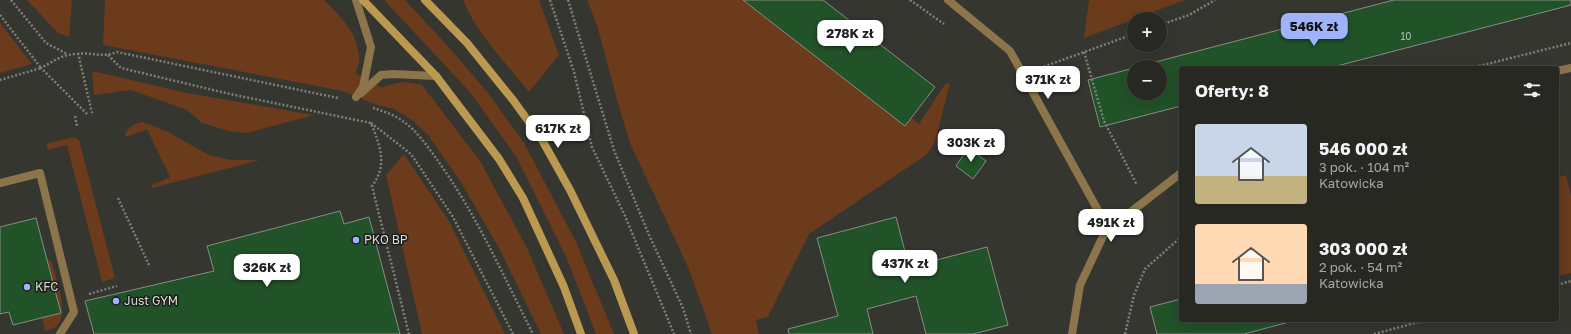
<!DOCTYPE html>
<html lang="pl">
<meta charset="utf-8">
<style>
body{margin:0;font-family:"Golos Text",sans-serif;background:#343430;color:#f1f3f6;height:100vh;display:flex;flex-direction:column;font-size:15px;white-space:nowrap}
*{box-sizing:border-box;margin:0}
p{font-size:13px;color:#a5a6a6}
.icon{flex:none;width:22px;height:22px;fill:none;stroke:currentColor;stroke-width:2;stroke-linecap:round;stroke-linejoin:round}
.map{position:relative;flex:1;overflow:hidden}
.side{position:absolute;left:1179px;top:66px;width:380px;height:256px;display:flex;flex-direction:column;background:#282823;border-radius:4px;box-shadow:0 4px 16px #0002,0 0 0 1px #444441}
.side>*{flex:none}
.controls{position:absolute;left:1127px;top:12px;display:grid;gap:8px}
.controls a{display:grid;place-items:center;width:40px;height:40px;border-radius:50%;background:#282823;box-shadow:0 4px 16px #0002,0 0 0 1px #444441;font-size:20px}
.price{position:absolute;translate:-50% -34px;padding:0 9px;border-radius:8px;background:#fff;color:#222;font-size:13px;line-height:26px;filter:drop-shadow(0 1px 2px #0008)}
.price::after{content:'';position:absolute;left:50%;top:24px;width:12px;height:9px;margin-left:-6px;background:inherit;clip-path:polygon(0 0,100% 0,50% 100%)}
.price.current{background:#9fb3fd;color:#111}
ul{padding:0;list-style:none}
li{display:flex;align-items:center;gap:12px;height:100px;padding:0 16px}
li span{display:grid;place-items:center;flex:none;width:112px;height:80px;border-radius:4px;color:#555}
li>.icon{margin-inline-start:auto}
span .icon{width:48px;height:48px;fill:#fffc;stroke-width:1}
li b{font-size:17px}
h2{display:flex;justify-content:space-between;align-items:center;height:48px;padding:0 16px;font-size:17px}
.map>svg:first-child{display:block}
.green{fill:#6b3b1c}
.building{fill:#215228;stroke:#878d87}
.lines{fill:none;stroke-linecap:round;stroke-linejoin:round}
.path{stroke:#7e7f7a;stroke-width:2.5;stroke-dasharray:2 2;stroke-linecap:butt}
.service{stroke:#8c754a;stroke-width:8}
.minor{stroke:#8c754a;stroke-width:8}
.secondary{stroke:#bc9951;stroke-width:8}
.poi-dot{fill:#9fb3fd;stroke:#1c1d1a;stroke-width:1.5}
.labels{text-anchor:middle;stroke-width:3;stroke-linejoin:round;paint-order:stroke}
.number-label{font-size:10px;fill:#acbaac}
.poi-label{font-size:12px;fill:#dbdcd8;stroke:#1c1d1a;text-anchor:start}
</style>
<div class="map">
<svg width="1571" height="334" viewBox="0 0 1571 334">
<rect width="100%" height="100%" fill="#35362f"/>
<g class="green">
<polygon points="27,0 72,0 69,37 58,33"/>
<path d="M 105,0 L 324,0 C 340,15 357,33 359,55 C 360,61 357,68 356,74 L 382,88 C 398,81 405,81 422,85 L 480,161 L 527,248 L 564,334 L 541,334 L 500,250 L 462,184 L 429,136 L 412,120 L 394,109 L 377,105 L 343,91 L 103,45 Z"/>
<polygon points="384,0 405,0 446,44 488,93 524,143 576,242 614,334 596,334 567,259 517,158 469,91"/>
<path d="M 463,0 L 539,0 L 559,55 L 529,92 C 507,64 476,33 463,0 Z"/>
<polygon points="587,0 758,0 919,124 945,84 950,83 935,142 926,155 809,234 768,317 756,320 759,334 712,334 688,267 630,143 619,107 597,25"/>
<polygon points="1089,0 1185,0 1084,38"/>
<polygon points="0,23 32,64 0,73"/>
<polygon points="92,71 187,93 314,115 247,133 229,131 202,123 187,110 131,90 94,95"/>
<path d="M 143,122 L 166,131 L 209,155 L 231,160 L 260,160 L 152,188 L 152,185 L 170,177 L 147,129 L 127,137 L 125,135 C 129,126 134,124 143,122 Z"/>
<polygon points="74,137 79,140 115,278 102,282 67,145 48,150 46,144"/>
<polygon points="404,154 450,223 505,334 422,334 386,175"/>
<polygon points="1566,175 1571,196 1571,273 1557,276 1557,177"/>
<path d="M 51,260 C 55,276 72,318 54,328 C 51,329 47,330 45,331 L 42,318 L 61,313 L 47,261 Z"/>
</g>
<g class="building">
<polygon points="743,0 823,0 935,87 905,126"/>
<polygon points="1394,0 1571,0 1571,5 1329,68 1181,68 1181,106 1100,127 1088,80 1134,68 1134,93 1160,93 1160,67 1136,67"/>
<polygon points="968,148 986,161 973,179 956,166"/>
<polygon points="340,211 344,224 369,217 400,334 94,334 85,301 214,271 207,246"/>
<polygon points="896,217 909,267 987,247 1008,325 973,334 926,334 916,296 867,309 873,334 789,334 788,329 838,316 817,238"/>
<polygon points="36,218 61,313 13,325 9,312 0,314 0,227"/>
<polygon points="1181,299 1181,320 1297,320 1244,334 1157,334 1150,307"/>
</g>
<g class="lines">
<g class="path">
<polyline points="11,0 46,43 67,54"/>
<polyline points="550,0 574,72 592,147 625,216 674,334"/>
<polyline points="568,0 614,150 649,235 683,308 691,334"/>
<polyline points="910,0 944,24"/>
<polyline points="0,15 41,68 0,80"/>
<polyline points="1160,25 1189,15 1215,0"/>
<polyline points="1084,52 1104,121 1136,183 1138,182"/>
<polyline points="78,53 92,113"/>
<path d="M 108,55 L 121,68 L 230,94 L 371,123 C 380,146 388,165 372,186 L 409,334"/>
<polyline points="1040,68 1134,34"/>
<polyline points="1471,68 1571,43"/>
<path d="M 373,108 C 383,111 395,115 404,122 C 417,131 428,147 438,161 C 476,214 503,275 533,334"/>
<path d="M 87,114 L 41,68 C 52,62 63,54 76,54 C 92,52 102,58 117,52 L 338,98"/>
<polyline points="75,116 77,126"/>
<polyline points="371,123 411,154 453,217 513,334"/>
<polyline points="118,198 149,265"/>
<polyline points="1557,285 1571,281"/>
<polyline points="89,294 117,286"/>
<polyline points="1125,334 1134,295 1145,269 1181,237"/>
<polyline points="1374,334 1426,320"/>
</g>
<g class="service">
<polyline points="361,93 381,75 393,74 436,76"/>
<polyline points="356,97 363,87 371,47 356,0"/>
<polyline points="0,183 40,173 74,312 60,334"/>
</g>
<g class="minor">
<polyline points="948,0 1010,51 1100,214 1105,232"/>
<polyline points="1557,71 1571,68"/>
<polyline points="1072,334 1080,285 1105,232 1181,173"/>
</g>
<g class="secondary">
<polyline points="363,0 436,76 499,159 523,198 564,287 581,334"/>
<polyline points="425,0 467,43 513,100 542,140 570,190 614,280 634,334"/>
</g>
</g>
<g class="poi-dot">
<circle cx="356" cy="240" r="4"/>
<circle cx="27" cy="287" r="4"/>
<circle cx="116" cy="301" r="4"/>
</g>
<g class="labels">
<g class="number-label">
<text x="1406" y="40">10</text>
</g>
<g class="poi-label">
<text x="364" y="244">PKO BP</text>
<text x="35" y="291">KFC</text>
<text x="124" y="305">Just GYM</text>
</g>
</g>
</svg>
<div class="controls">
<a>+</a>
<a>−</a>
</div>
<b class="price current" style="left:1314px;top:47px">546K zł</b>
<b class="price" style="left:850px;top:54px">278K zł</b>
<b class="price" style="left:1048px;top:100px">371K zł</b>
<b class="price" style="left:558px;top:149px">617K zł</b>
<b class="price" style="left:971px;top:163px">303K zł</b>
<b class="price" style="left:1111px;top:243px">491K zł</b>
<b class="price" style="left:905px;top:284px">437K zł</b>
<b class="price" style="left:267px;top:288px">326K zł</b>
<section class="side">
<h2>Oferty: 8<svg class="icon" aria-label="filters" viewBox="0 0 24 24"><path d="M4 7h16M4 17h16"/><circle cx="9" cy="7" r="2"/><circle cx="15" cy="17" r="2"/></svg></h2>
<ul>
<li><span style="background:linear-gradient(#c9d6e8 65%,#c2b280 0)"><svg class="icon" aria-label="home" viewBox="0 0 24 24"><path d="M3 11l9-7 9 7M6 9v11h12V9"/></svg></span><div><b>546 000 zł</b><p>3 pok. · 104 m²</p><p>Katowicka</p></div></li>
<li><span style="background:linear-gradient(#ffd9b3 75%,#9aa5b1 0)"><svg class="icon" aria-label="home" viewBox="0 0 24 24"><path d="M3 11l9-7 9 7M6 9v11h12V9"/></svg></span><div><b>303 000 zł</b><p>2 pok. · 54 m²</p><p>Katowicka</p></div></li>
</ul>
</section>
</div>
